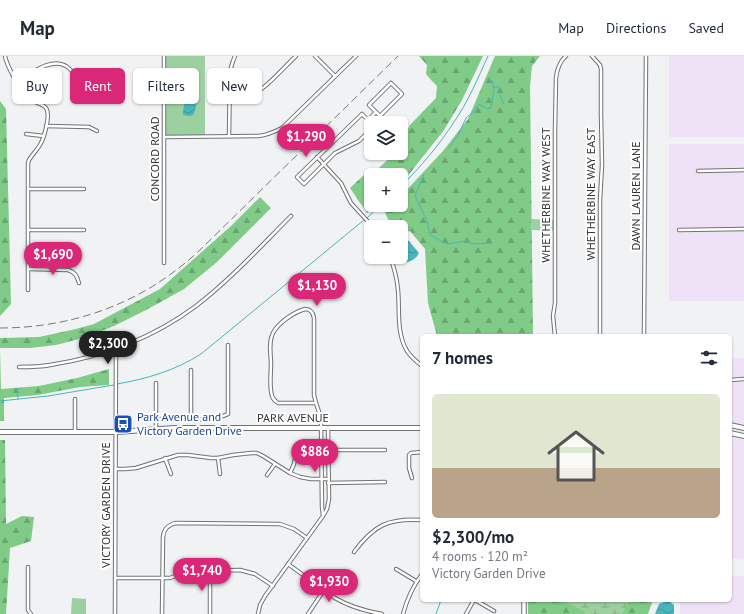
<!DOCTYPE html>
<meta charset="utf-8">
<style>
body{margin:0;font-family:"PT Sans",sans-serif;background:#f6f6f7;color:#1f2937;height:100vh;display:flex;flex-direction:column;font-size:15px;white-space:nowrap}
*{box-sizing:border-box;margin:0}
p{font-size:13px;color:#747a83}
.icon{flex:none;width:22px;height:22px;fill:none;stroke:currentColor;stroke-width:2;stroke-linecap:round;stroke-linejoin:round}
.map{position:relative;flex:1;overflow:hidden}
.sheet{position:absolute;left:420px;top:278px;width:312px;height:268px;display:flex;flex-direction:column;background:#fff;border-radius:6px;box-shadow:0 1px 3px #0004}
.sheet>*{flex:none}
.guide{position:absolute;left:12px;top:12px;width:348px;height:36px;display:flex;gap:8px}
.controls{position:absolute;left:364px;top:60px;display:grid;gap:8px}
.controls a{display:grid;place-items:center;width:44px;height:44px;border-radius:6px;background:#fff;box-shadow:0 1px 3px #0004;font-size:20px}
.price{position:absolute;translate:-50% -34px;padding:0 9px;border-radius:14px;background:#db2777;color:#fff;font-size:13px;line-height:26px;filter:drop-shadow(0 1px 2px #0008)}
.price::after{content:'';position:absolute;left:50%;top:24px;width:12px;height:9px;margin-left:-6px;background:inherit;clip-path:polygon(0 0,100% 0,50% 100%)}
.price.current{background:#222;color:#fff}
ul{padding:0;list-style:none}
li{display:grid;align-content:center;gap:8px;height:212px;padding:0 12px}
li+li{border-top:1px solid #e0e1e3}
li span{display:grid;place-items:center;height:124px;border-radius:6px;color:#555}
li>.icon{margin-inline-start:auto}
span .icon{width:72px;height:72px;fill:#fffc;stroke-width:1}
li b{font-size:17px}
h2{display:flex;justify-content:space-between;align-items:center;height:48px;padding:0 12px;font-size:17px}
.pill{padding:0 14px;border-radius:6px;background:#fff;box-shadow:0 1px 3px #0004;font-size:14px;line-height:36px}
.pill.current{background:#db2777;color:#fff}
header{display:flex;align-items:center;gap:24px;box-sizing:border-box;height:56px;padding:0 20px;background:#fff;border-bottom:1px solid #e0e1e3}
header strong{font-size:19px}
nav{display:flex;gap:22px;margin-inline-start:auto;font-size:14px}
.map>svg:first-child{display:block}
.commercial{fill:#efe2f6}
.green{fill:#9dd0a1}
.forest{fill:url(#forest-firs)}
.wetland{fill:url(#wetland-marsh)}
.water{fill:url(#water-waves)}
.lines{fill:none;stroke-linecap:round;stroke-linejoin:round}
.stream{stroke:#48b6ba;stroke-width:1}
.minor-casing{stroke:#707274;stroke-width:4.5}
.tertiary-casing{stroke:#707274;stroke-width:5.5}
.secondary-casing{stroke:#707274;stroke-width:6}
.minor{stroke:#fff;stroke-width:2.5}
.tertiary{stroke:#fff;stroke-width:3.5}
.secondary{stroke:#fff;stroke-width:4}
.rail{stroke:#77787a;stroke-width:1;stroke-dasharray:8 4;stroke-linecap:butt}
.labels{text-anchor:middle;stroke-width:4;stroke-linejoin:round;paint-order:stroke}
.street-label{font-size:12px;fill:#343536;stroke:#fff}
.transit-label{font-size:12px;fill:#164399;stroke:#fff;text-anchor:start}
</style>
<header>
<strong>Map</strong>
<nav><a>Map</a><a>Directions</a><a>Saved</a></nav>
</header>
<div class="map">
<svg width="744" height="558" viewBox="0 0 744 558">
<defs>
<pattern id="forest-firs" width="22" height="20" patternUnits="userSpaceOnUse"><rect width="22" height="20" fill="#7fcb87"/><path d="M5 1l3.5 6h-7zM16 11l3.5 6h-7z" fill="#69a66f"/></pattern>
<pattern id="wetland-marsh" width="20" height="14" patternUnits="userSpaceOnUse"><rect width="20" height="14" fill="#9dd0a1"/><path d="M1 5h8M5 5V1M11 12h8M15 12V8" fill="none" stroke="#81aa84"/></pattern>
<pattern id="water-waves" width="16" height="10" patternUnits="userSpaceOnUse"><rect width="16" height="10" fill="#48b6ba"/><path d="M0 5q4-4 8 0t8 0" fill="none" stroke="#3d9598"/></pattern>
</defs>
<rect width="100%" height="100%" fill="#f0f2f4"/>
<g class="commercial">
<rect x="669" y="0" width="75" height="81"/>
<rect x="669" y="88" width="75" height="157"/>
<rect x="730" y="302" width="14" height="19"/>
<polygon points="730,326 744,326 744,369 730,366"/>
<polygon points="730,381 744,384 744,503 742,504 730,502"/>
<polygon points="730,520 744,520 744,558 680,558 680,544 730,544"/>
</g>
<g class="green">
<rect x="165" y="0" width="40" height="80"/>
<polygon points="532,163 555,164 555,175 532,174"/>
<polygon points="72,542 86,543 86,558 71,558"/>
</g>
<g class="forest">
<polygon points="419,0 483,0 462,44 444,74 410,117 401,126 401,119 371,119 371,149 376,149 367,157 350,132 364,119 373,117 391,101 394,97 401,97 401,87 410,69 436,42 437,30 432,25 426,18 427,9"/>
<polygon points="495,0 540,0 532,10 530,30 533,280 437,280 428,247 425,193 410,175 401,177 401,171 392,171 385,157 392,149 401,149 401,140 443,95 468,63"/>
<polygon points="0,45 6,53 11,248 0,260"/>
<polygon points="260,141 271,152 217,206 184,233 148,253 114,270 83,282 56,289 30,292 0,292 1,333 39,330 77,322 109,313 109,329 80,331 38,339 4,342 4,365 0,365 0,282 39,281 76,273 94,268 160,233 231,170"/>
<polygon points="0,384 5,384 6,468 22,460 34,461 31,485 10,492 6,558 0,558"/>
<polygon points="528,544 653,544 648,558 528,558"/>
</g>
<polygon class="wetland" points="560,544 630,544 622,558 585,558 584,555"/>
<g class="water">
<path d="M 188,14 C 200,20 199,49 193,59 L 190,60 L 183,59 L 183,55 L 187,35 C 185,28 171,16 188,14 Z"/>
<path d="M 407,184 L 409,185 L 419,197 C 415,205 407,207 399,207 L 396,204 L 395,201 L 401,201 L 401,187 Z"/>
<polygon points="664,546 670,546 674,549 674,558 655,558 659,548"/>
</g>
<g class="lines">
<g class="stream">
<polyline points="494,31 499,31 499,37 504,48"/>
<polyline points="449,92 458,79 466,62 473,56 479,48 487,53 491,52 494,33 492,25 487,23"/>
<polyline points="424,118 415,140 427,165 430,179 447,188 466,185 473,188 492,187"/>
<path d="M 401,130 C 421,111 439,89 454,66 C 468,46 478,22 488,0"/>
<polyline points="367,162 381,149"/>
<path d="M 117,328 C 147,323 176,314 201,298 L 364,164"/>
<polyline points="18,343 17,333 21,333"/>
<polyline points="0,345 48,340 114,329"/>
<polyline points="436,558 441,544"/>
</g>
<defs>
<g id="minor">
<path d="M 5,0 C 6,8 21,36 27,42 C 32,46 42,47 46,52 C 51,59 44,82 40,89 C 37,94 32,99 29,104 L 28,107 L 28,234"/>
<polyline points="315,0 335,20"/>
<polyline points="592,0 600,9 601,13 601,58 602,109 600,144 600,280"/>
<path d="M 17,25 C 30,18 51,1 66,10 C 72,14 76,20 81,26"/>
<polygon points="391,27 402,38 380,60 369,49"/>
<path d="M 229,42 C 237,42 244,42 251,39 C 265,34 284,11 296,0"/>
<polyline points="368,64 376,56"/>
<polyline points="46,70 89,71 97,75"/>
<polyline points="371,73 359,85 335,97 304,128 297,121 362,58 371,67"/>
<polyline points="26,78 44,80"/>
<polyline points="229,80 230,15 233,5 235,0"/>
<path d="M 164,81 L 259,80 C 268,79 274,76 282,72 L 356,0"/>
<polyline points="317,101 341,127 351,147 373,171"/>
<polyline points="698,115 744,114"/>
<polyline points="29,133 84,133"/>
<polyline points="28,174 84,174"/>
<polyline points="679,174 744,173"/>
<path d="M 390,201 C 394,211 397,223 398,234 C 400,255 396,276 407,295 C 411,301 417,306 422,310"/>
<polyline points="164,207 164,0"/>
<path d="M 28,213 L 68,214 C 75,216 77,220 79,227"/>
<path d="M 305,253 C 310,253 313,256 314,262 L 314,339 L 316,347 L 278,347 C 275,345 273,343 272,340 C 269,330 271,318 271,308 C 271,298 268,287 273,277 C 278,267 294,256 305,253 Z"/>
<path d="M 555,280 L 553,260 L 555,247 L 555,75 L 556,22 C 557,13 559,6 566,0"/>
<polyline points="644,280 646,0"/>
<path d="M 19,311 C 29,311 40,311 50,309 C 102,301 153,282 196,250 C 230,224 260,191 291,160"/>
<polyline points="730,324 744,323"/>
<polyline points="156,327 156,373"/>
<polyline points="75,343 75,376"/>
<polyline points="316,347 319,356 321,366 322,451 323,459"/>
<path d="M 156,363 C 173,363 214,366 228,358 L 228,289"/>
<polyline points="191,363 191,314"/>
<polyline points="328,394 385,394"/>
<polyline points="165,402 171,418"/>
<polyline points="218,402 220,418"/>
<polyline points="116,413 125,413 136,412 178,399 188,399 211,402 218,402 233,399 251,397 257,397 263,400 290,417 300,421 311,423 328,423"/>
<polyline points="290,417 294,408 295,403"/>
<polyline points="267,419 275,408"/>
<polyline points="412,422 409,412 409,399 411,397 422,396"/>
<polyline points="328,427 385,426"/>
<path d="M 354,496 C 374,469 388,462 422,464"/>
<path d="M 288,508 L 335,542 C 350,551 365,555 382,558"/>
<polyline points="28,511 28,554 31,558"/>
<polyline points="396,513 416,525"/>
<polyline points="115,522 170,522 186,516 194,515 240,514 255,518 273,530"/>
<polyline points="475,544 494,555"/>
<polyline points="115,558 116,293"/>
<path d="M 162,558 L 163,481 C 164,473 167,470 175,467 L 280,468 L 294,473 L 307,482"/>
<polyline points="210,558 210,515"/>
<polyline points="258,558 260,549 265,540 323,460 327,453 329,443 328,373"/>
<polyline points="308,558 324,534"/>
<path d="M 403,558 C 407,543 413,530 422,518"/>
<polyline points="466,558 474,544"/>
</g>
<polyline id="tertiary" points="524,558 524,544"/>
<g id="secondary">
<polyline points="730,369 744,372"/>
<polyline points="0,376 116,376 175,372 422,372"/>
<polyline points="730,377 744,380"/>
</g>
</defs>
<use href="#minor" class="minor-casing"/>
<use href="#tertiary" class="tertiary-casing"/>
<use href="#secondary" class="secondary-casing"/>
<use href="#minor" class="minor"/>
<use href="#tertiary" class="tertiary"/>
<use href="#secondary" class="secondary"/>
<path class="rail" d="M 0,272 C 65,272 129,252 180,211 C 188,205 196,198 203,191 L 398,0"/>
</g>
<defs>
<symbol id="bus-square" viewBox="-11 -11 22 22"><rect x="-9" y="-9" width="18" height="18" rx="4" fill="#1a4fb4" stroke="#fff"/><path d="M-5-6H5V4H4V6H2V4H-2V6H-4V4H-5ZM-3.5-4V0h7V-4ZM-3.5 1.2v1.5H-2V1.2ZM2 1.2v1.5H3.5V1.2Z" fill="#fff"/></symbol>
</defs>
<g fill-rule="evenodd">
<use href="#bus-square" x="112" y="357" width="22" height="22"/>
</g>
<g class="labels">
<g class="street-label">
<text transform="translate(155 103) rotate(-90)" y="4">CONCORD ROAD</text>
<text transform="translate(591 138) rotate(-90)" y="4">WHETHERBINE WAY EAST</text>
<text transform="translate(546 139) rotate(-90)" y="4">WHETHERBINE WAY WEST</text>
<text transform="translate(636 140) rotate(-90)" y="4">DAWN LAUREN LANE</text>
<text x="293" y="366">PARK AVENUE</text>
<text transform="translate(106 449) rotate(-90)" y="4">VICTORY GARDEN DRIVE</text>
</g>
<g class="transit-label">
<text x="137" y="365">Park Avenue and<tspan x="137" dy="14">Victory Garden Drive</tspan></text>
</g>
</g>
</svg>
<div class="controls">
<a><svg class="icon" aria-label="layers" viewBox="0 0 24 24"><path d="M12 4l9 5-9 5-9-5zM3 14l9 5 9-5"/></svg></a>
<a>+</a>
<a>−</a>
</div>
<b class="price" style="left:306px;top:102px">$1,290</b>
<b class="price" style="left:53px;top:220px">$1,690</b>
<b class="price" style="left:317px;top:251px">$1,130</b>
<b class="price current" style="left:108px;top:309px">$2,300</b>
<b class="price" style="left:315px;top:417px">$886</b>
<b class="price" style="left:202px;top:536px">$1,740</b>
<b class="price" style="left:329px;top:547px">$1,930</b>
<div class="guide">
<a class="pill">Buy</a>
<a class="pill current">Rent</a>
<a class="pill">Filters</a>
<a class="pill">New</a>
</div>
<section class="sheet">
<h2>7 homes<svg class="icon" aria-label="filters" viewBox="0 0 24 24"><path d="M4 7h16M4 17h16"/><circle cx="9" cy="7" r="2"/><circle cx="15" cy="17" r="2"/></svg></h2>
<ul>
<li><span style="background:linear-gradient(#dfe7d0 60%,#b9a48a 0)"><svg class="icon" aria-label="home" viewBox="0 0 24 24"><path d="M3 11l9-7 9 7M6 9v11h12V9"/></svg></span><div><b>$2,300/mo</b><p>4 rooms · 120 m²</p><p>Victory Garden Drive</p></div></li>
</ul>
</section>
</div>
